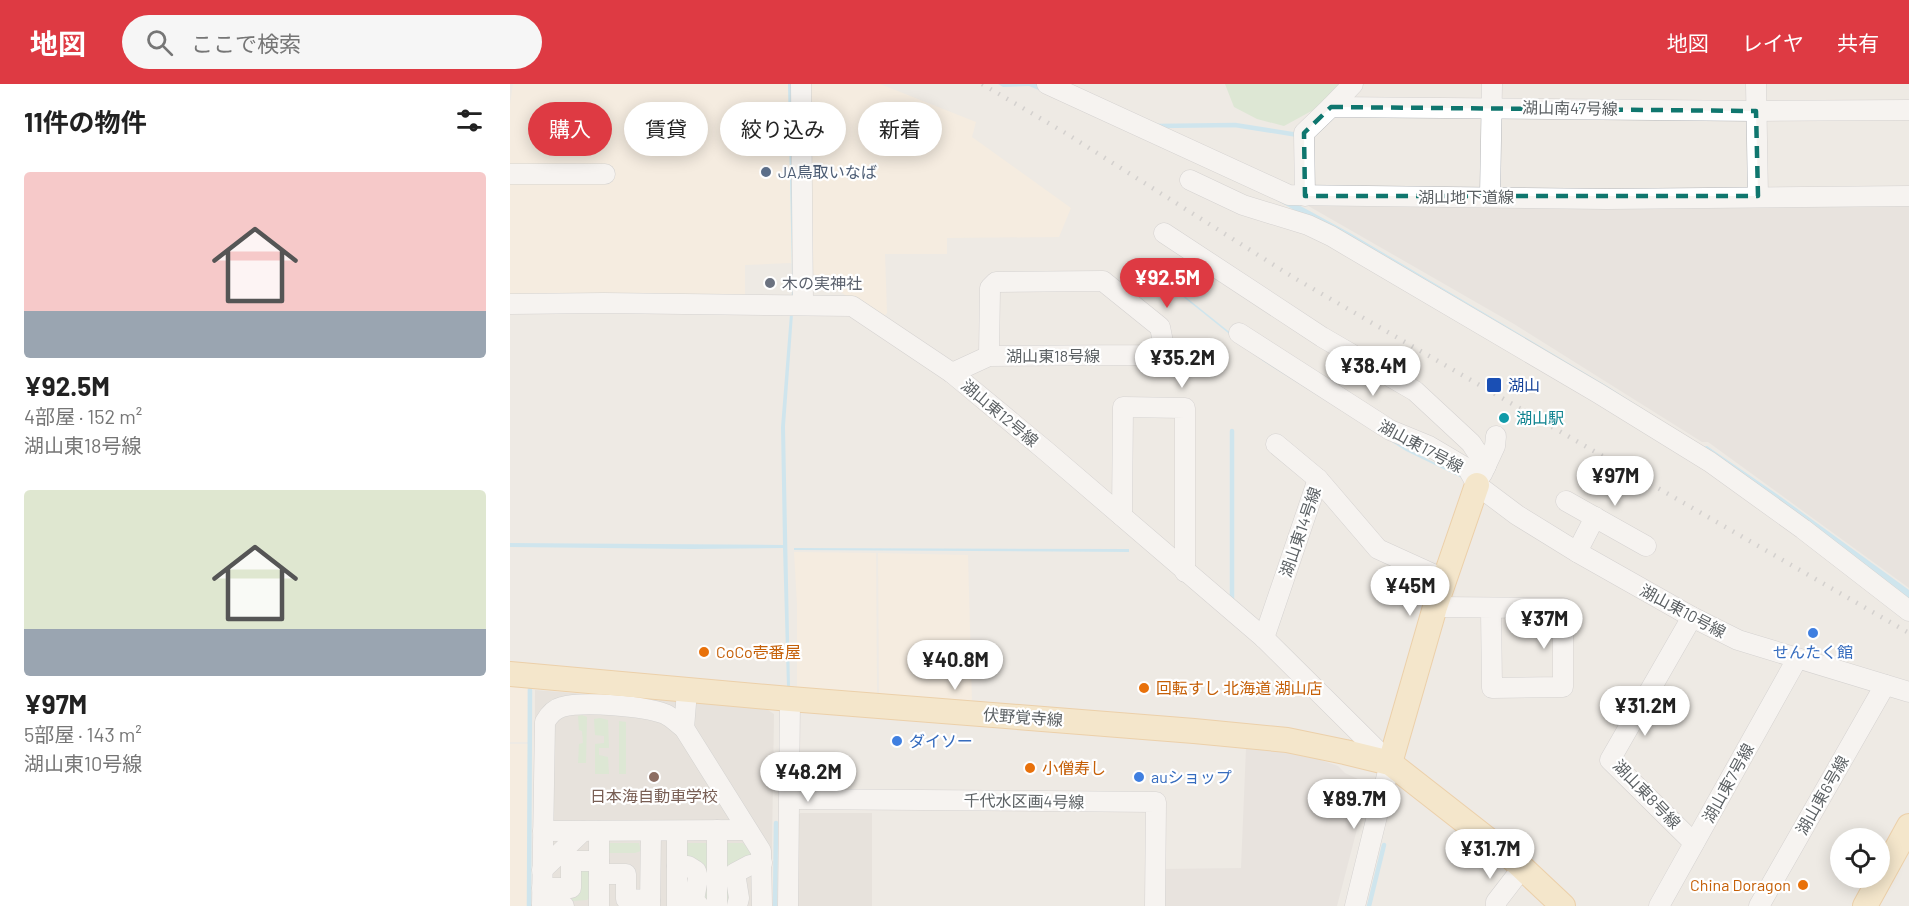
<!DOCTYPE html>
<html lang="ja">
<meta charset="utf-8">
<style>
body{margin:0;font-family:Barlow,"Noto Sans JP",sans-serif;background:#f6f6f6;color:#222;height:100vh;display:flex;flex-direction:column;font-size:22px;white-space:nowrap}
*{box-sizing:border-box;margin:0}
p{font-size:20px;color:#767676}
.icon{flex:none;width:33px;height:33px;fill:none;stroke:currentColor;stroke-width:2;stroke-linecap:round;stroke-linejoin:round}
.map{position:relative;flex:1;overflow:hidden}
.panel{display:flex;flex-direction:column;background:#fff;width:510px}
.panel>*{flex:none}
.top-card{position:absolute;left:18px;top:18px;width:570px;height:54px;display:flex;gap:12px}
.fabs{position:absolute;left:1320px;top:744px;display:grid;gap:12px}
.fabs a{display:grid;place-items:center;width:60px;height:60px;border-radius:50%;background:#fff;box-shadow:0 3px 15px #0003;font-size:30px}
.price{position:absolute;translate:-50% -51px;padding:0 14px;border-radius:21px;background:#fff;color:#222;font-size:20px;line-height:39px;filter:drop-shadow(0 2px 3px #0008)}
.price::after{content:'';position:absolute;left:50%;top:36px;width:18px;height:14px;margin-left:-9px;background:inherit;clip-path:polygon(0 0,100% 0,50% 100%)}
.price.current{background:#de3a43;color:#fff}
ul{padding:0;list-style:none}
li{display:grid;align-content:center;gap:12px;height:318px;padding:0 24px}
li span{display:grid;place-items:center;height:186px;border-radius:6px;color:#555}
li>.icon{margin-inline-start:auto}
span .icon{width:108px;height:108px;fill:#fffc;stroke-width:1}
li b{font-size:26px}
h2{display:flex;justify-content:space-between;align-items:center;height:72px;padding:0 24px;font-size:26px}
.chip{padding:0 21px;border-radius:27px;background:#fff;box-shadow:0 3px 15px #0003;font-size:21px;line-height:54px}
.chip.current{background:#de3a43;color:#fff}
header{display:flex;align-items:center;gap:36px;box-sizing:border-box;height:84px;padding:0 30px;background:#de3a43;color:#fff}
header strong{font-size:28px}
nav{display:flex;gap:33px;margin-inline-start:auto;font-size:21px}
.search{width:420px;height:54px;background:#f6f6f6;display:flex;align-items:center;gap:15px;box-sizing:border-box;padding:0 21px;border-radius:33px;color:#767676;font-size:22px}
main{display:flex;flex:1;min-height:0}
.map>svg:first-child{display:block}
.commercial{fill:#fcf0db}
.industrial{fill:#dfdcd8}
.education{fill:#dddad2}
.green{fill:#c7e4c2}
.water{fill:#a9e1f9}
.lines{fill:none;stroke-linecap:round;stroke-linejoin:round}
.stream{stroke:#a9e1f9;stroke-width:4.5}
.minor-casing{stroke:#b5b7ba;stroke-width:21}
.major-casing{stroke:#e8b163;stroke-width:26}
.minor{stroke:#fff;stroke-width:20}
.major{stroke:#fae3ad;stroke-width:24}
.rail{stroke:#b2b3b4;stroke-width:4.5;stroke-dasharray:1.5 8;stroke-linecap:butt}
.marked{fill:none;stroke:#0f766e;stroke-width:4.5;stroke-dasharray:12 8;stroke-linejoin:round}
.service-dot{fill:#5c6f8a;stroke:#fff;stroke-width:2}
.worship-dot{fill:#6b7280;stroke:#fff;stroke-width:2}
.transit-dot{fill:#1a4fb4;stroke:#fff;stroke-width:2}
.culture-dot{fill:#0f9aa8;stroke:#fff;stroke-width:2}
.shop-dot{fill:#3f7fe0;stroke:#fff;stroke-width:2}
.food-dot{fill:#e8710a;stroke:#fff;stroke-width:2}
.education-dot{fill:#8d6e63;stroke:#fff;stroke-width:2}
.labels{text-anchor:middle;stroke-width:4.5;stroke-linejoin:round;paint-order:stroke}
.street-label{font-size:16px;fill:#5c6164;stroke:#fff}
.service-label{font-size:16px;fill:#4e5e75;stroke:#fff;text-anchor:start}
.worship-label{font-size:16px;fill:#5b616d;stroke:#fff;text-anchor:start}
.transit-label{font-size:16px;fill:#164399;stroke:#fff;text-anchor:start}
.culture-label{font-size:16px;fill:#0d838f;stroke:#fff;text-anchor:start}
.food-label{font-size:16px;fill:#c56008;stroke:#fff;text-anchor:start}
.shop-label{font-size:16px;fill:#366cbe;stroke:#fff;text-anchor:start}
.education-label{font-size:16px;fill:#785e54;stroke:#fff}
</style>
<header>
<strong>地図</strong>
<div class="search"><svg class="icon" aria-label="search" viewBox="0 0 24 24"><circle cx="10" cy="10" r="6"/><path d="M15 15l6 6"/></svg>ここで検索</div>
<nav><a>地図</a><a>レイヤ</a><a>共有</a></nav>
</header>
<main>
<section class="panel">
<h2>11件の物件<svg class="icon" aria-label="filters" viewBox="0 0 24 24"><path d="M4 7h16M4 17h16"/><circle cx="9" cy="7" r="2"/><circle cx="15" cy="17" r="2"/></svg></h2>
<ul>
<li><span style="background:linear-gradient(#f6c9c9 75%,#9aa5b1 0)"><svg class="icon" aria-label="home" viewBox="0 0 24 24"><path d="M3 11l9-7 9 7M6 9v11h12V9"/></svg></span><div><b>¥92.5M</b><p>4部屋 · 152 m²</p><p>湖山東18号線</p></div></li>
<li><span style="background:linear-gradient(#dfe7d0 75%,#9aa5b1 0)"><svg class="icon" aria-label="home" viewBox="0 0 24 24"><path d="M3 11l9-7 9 7M6 9v11h12V9"/></svg></span><div><b>¥97M</b><p>5部屋 · 143 m²</p><p>湖山東10号線</p></div></li>
</ul>
</section>
<div class="map">
<svg width="1399" height="822" viewBox="0 0 1399 822">
<rect width="100%" height="100%" fill="#eeeae4"/>
<g class="commercial">
<polygon points="3,0 370,0 466,38 462,53 561,124 549,153 437,154 437,170 375,170 377,229 371,235 298,186 280,179 235,181 235,215 0,215 0,20"/>
<polygon points="284,468 366,469 367,609 287,604 287,520"/>
<polygon points="368,469 458,471 462,618 369,610"/>
<polygon points="0,603 17,604 18,658 0,658"/>
<polygon points="0,660 18,660 17,822 0,822"/>
</g>
<g class="industrial">
<polygon points="795,120 1399,120 1399,504 1198,358 1192,358 1004,240"/>
<polygon points="736,664 793,670 828,682 835,689 850,696 853,722 827,822 653,822 653,785 731,784"/>
</g>
<g class="education">
<polygon points="25,606 255,624 264,630 261,822 24,822"/>
<polygon points="290,729 362,729 362,822 285,822 286,736"/>
</g>
<g class="green">
<polygon points="715,0 830,0 807,24 774,42 747,35 724,23"/>
<polygon points="72,631 77,633 76,679 68,679 69,660 73,659 72,647 69,646 68,632"/>
<polygon points="90,634 98,636 99,664 89,664 89,671 98,673 99,690 85,690 85,660 94,659 94,652 85,651 84,635"/>
<polygon points="109,637 116,638 116,690 109,690"/>
<polygon points="100,759 129,759 131,767 125,769 97,769 97,761"/>
<polygon points="175,759 196,759 198,762 198,819 194,819 177,775"/>
<polygon points="218,759 233,759 241,767 241,773 222,820 214,819 216,760"/>
<polygon points="80,783 80,813 77,816 62,817 63,784"/>
</g>
<g class="water">
<polygon points="278,0 285,0 285,215 281,215 284,194 282,193"/>
<polygon points="488,0 532,0 785,119 840,149 1097,302 1193,363 1197,362 1271,413 1399,506 1399,515 806,138 733,98 562,20 519,2 493,3"/>
<polygon points="637,182 752,274 897,365 954,393 954,395 896,367 753,277 636,183"/>
<polygon points="280,230 283,230 275,342 280,603 277,603 273,464 183,465 0,463 0,459 273,461 271,343"/>
<polygon points="284,464 619,465 619,468 284,466"/>
</g>
<g class="lines">
<g class="stream">
<polyline points="646,42 725,41 788,51"/>
<polyline points="722,347 722,518"/>
<polyline points="19,822 20,606"/>
<polyline points="265,822 266,739"/>
<polyline points="859,822 874,761"/>
</g>
<defs>
<g id="minor">
<polyline points="291,0 293,220"/>
<polyline points="537,0 779,111 1097,115 1399,112"/>
<polyline points="1246,0 1248,112"/>
<polyline points="821,23 843,0"/>
<polyline points="0,90 95,90"/>
<polyline points="680,96 733,121 798,141 821,152 1088,309 1200,378 1293,445 1399,527"/>
<polyline points="795,112 794,49 821,23 1246,27 1399,26"/>
<polyline points="980,112 982,0"/>
<polyline points="654,149 812,253 905,307 961,359 976,382"/>
<polyline points="0,220 94,219 342,222 442,289 536,367 754,554 880,679 845,822"/>
<polyline points="729,249 880,346 919,362 958,385 967,401 1007,431 1067,468 1182,533 1228,556 1399,608"/>
<polyline points="442,289 479,272 640,271 651,264 653,258 650,243 593,197 486,198 480,204 479,272"/>
<polyline points="766,360 808,395"/>
<polyline points="972,390 985,362 986,352"/>
<polyline points="1056,417 1136,462"/>
<polyline points="612,432 613,323 675,324 675,488"/>
<polyline points="1067,468 1085,433"/>
<polyline points="925,523 1053,524 1053,603 982,604 981,525"/>
<polyline points="1182,533 1100,676 1184,759"/>
<polyline points="754,554 808,395 868,465 934,495"/>
<polyline points="174,644 177,607"/>
<polyline points="280,715 646,718 645,822"/>
<polyline points="33,747 237,746"/>
<polyline points="89,747 89,822"/>
<polyline points="167,782 178,782 186,787 188,794 184,816 189,822"/>
<polyline points="32,786 73,747"/>
<polyline points="89,790 116,790 116,815 140,816"/>
<polyline points="32,804 61,804 61,777 89,777"/>
<path d="M 32,822 L 35,638 C 39,631 44,625 52,623 C 73,617 134,622 155,630 C 162,633 168,640 174,644 L 251,767 L 252,822"/>
<polyline points="32,822 54,822"/>
<polyline points="140,822 141,747"/>
<polyline points="167,822 167,747"/>
<polyline points="207,822 207,746"/>
<polyline points="227,822 229,814 225,789 240,781 252,779"/>
<polyline points="278,822 280,615"/>
<polyline points="986,822 986,818 1013,783"/>
<polyline points="1149,822 1287,575"/>
<polyline points="1249,822 1375,601"/>
</g>
<g id="major">
<polyline points="0,590 280,615 684,647 777,656 835,668 880,679 1004,776 1053,822"/>
<polyline points="880,679 925,523 967,401"/>
<polyline points="1355,822 1399,742"/>
</g>
</defs>
<use href="#minor" class="minor-casing"/>
<use href="#major" class="major-casing"/>
<use href="#minor" class="minor"/>
<use href="#major" class="major"/>
<polyline class="rail" points="472,0 557,50 786,195 1399,549"/>
</g>
<path d="M0 0H1399V822H0ZM 821,23 L 1246,27 L 1248,112 L 795,112 L 794,49 Z" fill="#eeeae4" fill-opacity=".55" fill-rule="evenodd"/>
<path class="marked" d="M 821,23 L 1246,27 L 1248,112 L 795,112 L 794,49 Z"/>
<circle class="service-dot" cx="256" cy="88" r="6"/>
<circle class="worship-dot" cx="260" cy="199" r="6"/>
<rect class="transit-dot" x="976" y="293" width="16" height="16" rx="3"/>
<circle class="culture-dot" cx="994" cy="334" r="6"/>
<g class="shop-dot">
<circle cx="1303" cy="549" r="6"/>
<circle cx="387" cy="657" r="6"/>
<circle cx="629" cy="693" r="6"/>
</g>
<g class="food-dot">
<circle cx="194" cy="568" r="6"/>
<circle cx="634" cy="604" r="6"/>
<circle cx="520" cy="684" r="6"/>
<circle cx="1293" cy="801" r="6"/>
</g>
<circle class="education-dot" cx="144" cy="693" r="6"/>
<g class="labels">
<g class="street-label">
<text transform="translate(1060 24) rotate(1)" y="6">湖山南47号線</text>
<text x="956" y="119">湖山地下道線</text>
<text x="543" y="278">湖山東18号線</text>
<text transform="translate(490 329) rotate(40)" y="6">湖山東12号線</text>
<text transform="translate(911 362) rotate(28)" y="6">湖山東17号線</text>
<text transform="translate(790 448) rotate(-71)" y="6">湖山東14号線</text>
<text transform="translate(1173 527) rotate(28)" y="6">湖山東10号線</text>
<text transform="translate(513 633) rotate(4)" y="6">伏野覚寺線</text>
<text transform="translate(1218 699) rotate(-61)" y="6">湖山東7号線</text>
<text transform="translate(1137 710) rotate(46)" y="6">湖山東8号線</text>
<text transform="translate(1312 711) rotate(-60)" y="6">湖山東6号線</text>
<text transform="translate(514 717) rotate(1)" y="6">千代水区画4号線</text>
</g>
<g class="service-label">
<text x="268" y="94">JA鳥取いなば</text>
</g>
<g class="worship-label">
<text x="272" y="205">木の実神社</text>
</g>
<g class="transit-label">
<text x="998" y="307">湖山</text>
</g>
<g class="culture-label">
<text x="1006" y="340">湖山駅</text>
</g>
<g class="food-label">
<text x="206" y="574">CoCo壱番屋</text>
<text x="646" y="610">回転すし 北海道 湖山店</text>
<text x="532" y="690">小僧寿し</text>
<text x="1281" y="807" text-anchor="end">China Doragon</text>
</g>
<g class="shop-label">
<text x="1303" y="574" text-anchor="middle">せんたく館</text>
<text x="399" y="663">ダイソー</text>
<text x="641" y="699">auショップ</text>
</g>
<g class="education-label">
<text x="144" y="718">日本海自動車学校</text>
</g>
</g>
</svg>
<div class="fabs">
<a><svg class="icon" aria-label="locate" viewBox="0 0 24 24"><circle cx="12" cy="12" r="6"/><path d="M12 2v4M12 18v4M2 12h4M18 12h4"/></svg></a>
</div>
<b class="price current" style="left:657px;top:225px">¥92.5M</b>
<b class="price" style="left:672px;top:305px">¥35.2M</b>
<b class="price" style="left:863px;top:313px">¥38.4M</b>
<b class="price" style="left:1105px;top:423px">¥97M</b>
<b class="price" style="left:900px;top:533px">¥45M</b>
<b class="price" style="left:1034px;top:566px">¥37M</b>
<b class="price" style="left:445px;top:607px">¥40.8M</b>
<b class="price" style="left:1135px;top:653px">¥31.2M</b>
<b class="price" style="left:298px;top:719px">¥48.2M</b>
<b class="price" style="left:844px;top:746px">¥89.7M</b>
<b class="price" style="left:980px;top:796px">¥31.7M</b>
<div class="top-card">
<a class="chip current">購入</a>
<a class="chip">賃貸</a>
<a class="chip">絞り込み</a>
<a class="chip">新着</a>
</div>
</div>
</main>
